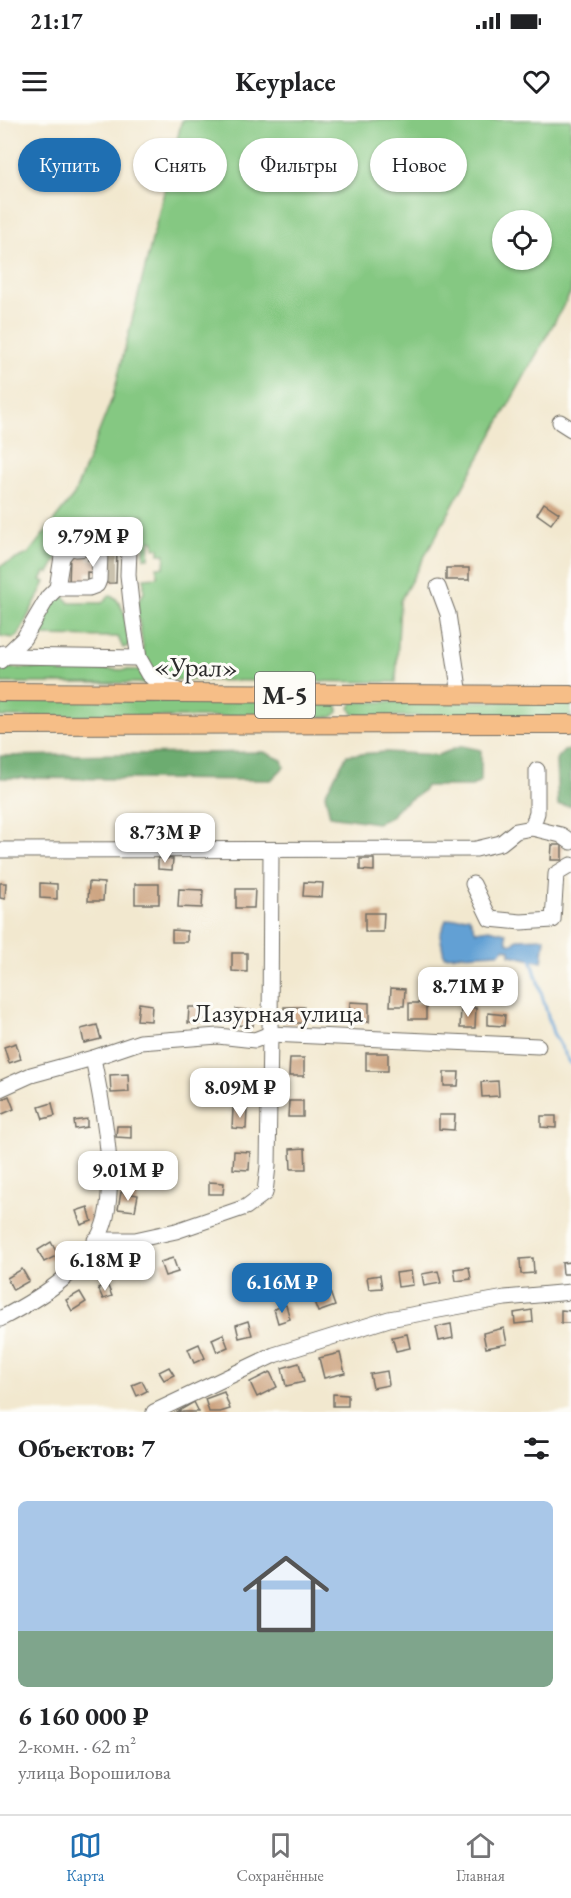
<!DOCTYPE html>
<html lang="ru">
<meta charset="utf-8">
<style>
body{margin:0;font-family:"EB Garamond",serif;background:#f2f2f2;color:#202124;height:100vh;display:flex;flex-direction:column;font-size:22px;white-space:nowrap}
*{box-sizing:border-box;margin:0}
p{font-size:20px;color:#757577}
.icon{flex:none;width:33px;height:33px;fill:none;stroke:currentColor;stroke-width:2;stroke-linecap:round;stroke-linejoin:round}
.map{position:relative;height:1292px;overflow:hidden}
.drawer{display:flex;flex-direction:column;background:#fff;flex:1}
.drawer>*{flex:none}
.top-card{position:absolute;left:18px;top:18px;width:536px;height:54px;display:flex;gap:12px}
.buttons{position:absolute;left:492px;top:90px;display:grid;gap:12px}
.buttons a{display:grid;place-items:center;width:60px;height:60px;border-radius:50%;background:#fff;box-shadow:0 2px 4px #0004;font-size:30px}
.price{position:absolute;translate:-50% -51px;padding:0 14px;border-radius:12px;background:#fff;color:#222;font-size:20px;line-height:39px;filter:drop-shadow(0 2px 3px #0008)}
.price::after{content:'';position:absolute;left:50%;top:36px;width:18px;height:14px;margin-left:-9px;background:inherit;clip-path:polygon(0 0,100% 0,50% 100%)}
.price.selected{background:#1f6fb2;color:#fff}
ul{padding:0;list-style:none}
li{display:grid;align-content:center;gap:12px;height:318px;padding:0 18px}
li+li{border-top:2px solid #e0e0e0}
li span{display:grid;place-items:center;height:186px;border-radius:9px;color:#555}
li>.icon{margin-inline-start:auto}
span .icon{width:108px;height:108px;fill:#fffc;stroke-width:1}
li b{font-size:26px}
h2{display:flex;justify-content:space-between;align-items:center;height:72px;padding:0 18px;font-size:26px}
.chip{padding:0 21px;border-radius:27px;background:#fff;box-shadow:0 2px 4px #0004;font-size:21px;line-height:54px}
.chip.selected{background:#1f6fb2;color:#fff}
.status{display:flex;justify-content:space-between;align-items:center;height:42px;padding:0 30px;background:#fff;direction:ltr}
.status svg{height:16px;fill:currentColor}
header{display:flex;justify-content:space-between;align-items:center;height:78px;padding:0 18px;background:#fff;font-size:27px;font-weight:700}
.tab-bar{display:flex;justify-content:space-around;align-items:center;height:84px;border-top:2px solid #e0e0e0;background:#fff;font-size:16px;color:#757577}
.tab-bar a{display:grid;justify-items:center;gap:3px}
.tab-bar .selected{color:#1f6fb2}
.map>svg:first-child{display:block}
.green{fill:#85c882;stroke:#587a56;stroke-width:1.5;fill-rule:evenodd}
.forest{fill:#6cac70;stroke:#4c6c4e;stroke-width:1.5}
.water{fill:#62a0d4;stroke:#466680;stroke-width:1.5}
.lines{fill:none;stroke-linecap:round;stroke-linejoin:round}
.stream{stroke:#62a0d4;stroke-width:3}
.building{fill:#cea582}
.minor-tunnel{stroke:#cac2ae;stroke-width:15;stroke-dasharray:15 8;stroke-linecap:butt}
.minor-casing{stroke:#716d64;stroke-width:17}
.major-casing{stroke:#716d64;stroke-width:20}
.minor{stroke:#fff;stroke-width:15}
.major{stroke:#f6be87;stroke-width:18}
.labels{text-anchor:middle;stroke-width:6;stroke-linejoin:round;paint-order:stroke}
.shield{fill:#fdfcf7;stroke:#6a6a68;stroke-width:1.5}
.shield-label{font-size:26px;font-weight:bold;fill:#2b2b2b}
.street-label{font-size:27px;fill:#2b2b2b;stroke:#fdfcf7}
</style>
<div class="status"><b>21:17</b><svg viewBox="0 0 49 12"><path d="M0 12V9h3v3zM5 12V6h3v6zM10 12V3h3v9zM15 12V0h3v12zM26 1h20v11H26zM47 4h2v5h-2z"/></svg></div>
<header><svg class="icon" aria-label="menu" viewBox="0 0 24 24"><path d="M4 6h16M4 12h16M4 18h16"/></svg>Keyplace<svg class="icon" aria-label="heart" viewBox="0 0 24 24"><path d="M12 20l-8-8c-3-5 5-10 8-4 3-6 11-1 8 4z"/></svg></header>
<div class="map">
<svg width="571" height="1292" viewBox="0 0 571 1292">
<rect width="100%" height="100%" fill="#fdfcf7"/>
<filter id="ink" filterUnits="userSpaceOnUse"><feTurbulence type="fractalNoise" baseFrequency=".0167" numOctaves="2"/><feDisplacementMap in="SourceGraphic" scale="12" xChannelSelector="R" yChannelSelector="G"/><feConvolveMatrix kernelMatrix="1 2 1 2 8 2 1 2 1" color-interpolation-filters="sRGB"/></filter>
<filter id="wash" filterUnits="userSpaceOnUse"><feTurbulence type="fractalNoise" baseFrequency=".008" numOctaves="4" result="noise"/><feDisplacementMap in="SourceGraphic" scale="24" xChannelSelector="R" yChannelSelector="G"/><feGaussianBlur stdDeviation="1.35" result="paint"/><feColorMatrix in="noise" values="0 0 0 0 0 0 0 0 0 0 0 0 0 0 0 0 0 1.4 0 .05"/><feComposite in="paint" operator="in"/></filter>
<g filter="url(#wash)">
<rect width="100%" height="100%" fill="#f2e8cf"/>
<g class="green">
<path d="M 182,0 L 571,0 L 571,172 L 400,481 L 396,562 L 161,560 L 145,540 L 137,488 L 140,478 L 144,473 L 144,458 L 157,457 L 157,447 L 164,447 L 165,434 L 159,434 L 159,428 L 154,428 L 154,421 L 150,420 L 149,438 L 144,438 L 144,396 L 138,396 L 137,405 L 132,412 L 128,412 L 128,405 L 134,405 L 134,397 L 128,396 L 127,405 L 121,405 L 121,413 L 71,413 L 49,453 L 45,452 L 41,460 L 45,462 L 18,516 L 14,518 L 0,516 L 0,446 L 28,434 L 74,375 L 113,276 ZM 502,100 L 542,100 L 542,140 L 502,140 Z"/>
<path d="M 111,475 C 125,483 131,512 128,526 L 123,528 L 118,517 L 33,516 L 54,480 L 64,476 L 69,483 L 102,483 Z"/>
<polygon points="0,548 139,550 147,563 0,563"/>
<polygon points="0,580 331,580 338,584 338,592 332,597 0,597"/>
<polygon points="571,581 571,597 362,596 353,594 350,588 353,582"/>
</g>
<g class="forest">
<polygon points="462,626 481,630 481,661 472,666 426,666 423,671 398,687 391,697 377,703 330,696 325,674 347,635 386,632 438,635"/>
<polygon points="571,629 571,686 558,685 556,640 564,631"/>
<polygon points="264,632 282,640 284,647 271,660 0,658 0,636"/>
</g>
<polygon class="water" points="469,796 476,811 489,809 506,813 507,822 512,824 517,819 545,818 542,842 510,835 510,830 505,828 499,833 444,836 440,815 446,800"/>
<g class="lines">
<polyline class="stream" points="531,838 553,913 571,944"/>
</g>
<g id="blocks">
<g class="building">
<polygon points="544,383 559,393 551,404 537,394"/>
<polygon points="105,430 117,430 116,463 105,463 105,453 87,452 87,465 69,464 70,435 88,436 88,440 105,441"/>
<rect x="446" y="448" width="23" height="12"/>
<polygon points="552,725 562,725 562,740 551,740"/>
<polygon points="158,738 173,739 172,750 158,749"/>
<polygon points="360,739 374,739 374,751 360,750"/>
<polygon points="89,762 104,763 103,781 88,781"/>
<polygon points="304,762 323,763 322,777 303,776"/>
<polygon points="0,763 6,763 5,779 0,778"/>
<polygon points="40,763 57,764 57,779 40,778"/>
<rect x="135" y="764" width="24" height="20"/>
<polygon points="179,769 203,770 202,788 178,787"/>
<polygon points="236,769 255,769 254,788 236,788"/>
<polygon points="365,793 384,793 383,812 365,812"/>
<polygon points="172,810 187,811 187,822 172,822"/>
<polygon points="232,833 247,833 247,852 232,851"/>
<polygon points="391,868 405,869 404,886 390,886"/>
<polygon points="350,882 369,883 369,902 349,901"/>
<polygon points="139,883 152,885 151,901 137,900"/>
<rect x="409" y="883" width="17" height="16"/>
<polygon points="189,887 207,887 206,903 188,903"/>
<rect x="284" y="887" width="20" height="16"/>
<polygon points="461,887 476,888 475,908 460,908"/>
<polygon points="236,889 255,891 253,906 234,905"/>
<polygon points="488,893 505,895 504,906 488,905"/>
<polygon points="97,905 101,919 84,923 81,909"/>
<polygon points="16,923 21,939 9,943 4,927"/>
<rect x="366" y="933" width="22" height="18"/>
<polygon points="290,938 304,938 304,956 289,956"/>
<polygon points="444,952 459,952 458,966 444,966"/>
<polygon points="128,954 129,972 111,973 110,955"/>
<polygon points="230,961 249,961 248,980 230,980"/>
<polygon points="498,961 499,976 482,977 481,962"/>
<polygon points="9,976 14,989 0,995 0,980"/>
<polygon points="289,981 303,981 303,997 288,997"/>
<polygon points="52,983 55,996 43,999 39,987"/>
<polygon points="233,989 247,989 246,1009 232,1008"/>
<polygon points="439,995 455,995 454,1010 439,1009"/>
<polygon points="541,996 556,996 556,1008 541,1007"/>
<polygon points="87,999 87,1007 75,1009 74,1001"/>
<polygon points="117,1006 131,1006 131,1018 116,1017"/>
<polygon points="305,1028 306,1049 291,1049 290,1029"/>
<polygon points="234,1031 250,1032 249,1050 233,1049"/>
<polygon points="209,1062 224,1063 223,1074 209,1074"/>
<polygon points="121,1072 138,1075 135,1091 118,1089"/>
<polygon points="88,1087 92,1101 81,1105 76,1091"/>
<polygon points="51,1122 58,1135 44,1142 38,1130"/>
<polygon points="173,1138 178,1152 165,1156 160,1142"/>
<polygon points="533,1138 534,1153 521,1154 520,1139"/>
<polygon points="571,1142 571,1154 563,1154 562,1143"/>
<polygon points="469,1147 471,1159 456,1161 454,1149"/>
<polygon points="22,1149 29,1161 13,1170 7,1158"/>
<polygon points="411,1151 413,1165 398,1167 396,1153"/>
<polygon points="438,1151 441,1163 424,1166 422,1154"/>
<polygon points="380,1155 382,1168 369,1169 367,1157"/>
<polygon points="107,1164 112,1176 103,1179 98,1168"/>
<polygon points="80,1172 86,1182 72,1191 66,1180"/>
<polygon points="330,1172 335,1186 318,1192 313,1179"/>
<polygon points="286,1185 290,1199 278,1203 274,1189"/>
<polygon points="532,1190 533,1202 515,1204 514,1193"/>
<polygon points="561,1190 571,1191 571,1203 561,1203"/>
<polygon points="248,1201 252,1215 239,1218 236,1205"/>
<polygon points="451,1204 453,1218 439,1221 436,1207"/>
<polygon points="504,1208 507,1224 486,1228 483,1213"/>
<polygon points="223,1214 228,1227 217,1232 212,1219"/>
<polygon points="407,1214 410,1228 396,1231 392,1217"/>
<polygon points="199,1224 205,1238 194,1243 188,1229"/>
<polygon points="340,1233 345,1253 324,1258 319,1238"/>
<polygon points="299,1243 304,1262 286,1266 282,1248"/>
<polygon points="169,1247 174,1255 164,1260 159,1252"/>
<polygon points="387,1251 389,1265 373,1268 370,1254"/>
<polygon points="270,1252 277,1267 257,1277 250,1262"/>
<polygon points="142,1261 147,1271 137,1276 132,1265"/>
<polygon points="224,1272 230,1289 220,1292 209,1292 205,1279"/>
<polygon points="333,1274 348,1275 348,1286 333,1286"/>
<polygon points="194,1282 199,1292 177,1292"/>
</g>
</g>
</g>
<g filter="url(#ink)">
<use href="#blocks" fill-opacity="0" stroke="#716d64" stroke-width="1.5"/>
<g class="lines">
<g class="minor-tunnel">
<polyline points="100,432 129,433"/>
<polyline points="99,443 129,444"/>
<polyline points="99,455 128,455"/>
</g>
<defs>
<g id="minor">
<polyline points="560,302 571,309"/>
<polyline points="438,467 448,494 460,575"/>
<polyline points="57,468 89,468 97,465 99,460 100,432 92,428 76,429"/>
<polyline points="3,533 8,536 139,538"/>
<polyline points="0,541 24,518 48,477 57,468 62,437 72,425 92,419 118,420 127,426 129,430 128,455 133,500 139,538 148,554 156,561 181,572"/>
<polyline points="532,708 561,715 571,722"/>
<polyline points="0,730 476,729 501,723 516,711 532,708 537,693 537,650"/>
<polyline points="473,764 490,799 521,802 553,800 556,754 571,745"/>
<polyline points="0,969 31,955 93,938 140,922 218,916 255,920 270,914 538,926"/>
<polyline points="95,1120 135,1120 176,1111 246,1087 265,1073 268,1046 270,914 271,730"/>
<path d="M 0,1199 C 42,1177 94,1146 106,1097 C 116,1052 102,983 93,938"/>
<polyline points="154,1292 274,1235 389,1199 505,1178 571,1172"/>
</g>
<g id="major">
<polyline points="0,572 571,575"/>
<polyline points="0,605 571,604"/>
</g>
</defs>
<use href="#minor" class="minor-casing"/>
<use href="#major" class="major-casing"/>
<use href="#minor" class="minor"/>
<use href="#major" class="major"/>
</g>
</g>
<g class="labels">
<rect class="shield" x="255" y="552" width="60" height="46" rx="4.5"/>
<g class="shield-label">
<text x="285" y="584">М-5</text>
</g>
<g class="street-label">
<text transform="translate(196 547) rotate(1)" y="9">«Урал»</text>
<text x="278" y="902">Лазурная улица</text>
</g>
</g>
</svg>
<div class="buttons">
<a><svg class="icon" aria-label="locate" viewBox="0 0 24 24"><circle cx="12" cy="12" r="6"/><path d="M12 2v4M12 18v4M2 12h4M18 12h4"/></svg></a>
</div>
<b class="price" style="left:93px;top:448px">9.79M ₽</b>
<b class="price" style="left:165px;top:744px">8.73M ₽</b>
<b class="price" style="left:468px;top:898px">8.71M ₽</b>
<b class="price" style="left:240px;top:999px">8.09M ₽</b>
<b class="price" style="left:128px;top:1082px">9.01M ₽</b>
<b class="price" style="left:105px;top:1172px">6.18M ₽</b>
<b class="price selected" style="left:282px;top:1194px">6.16M ₽</b>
<div class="top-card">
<a class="chip selected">Купить</a>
<a class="chip">Снять</a>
<a class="chip">Фильтры</a>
<a class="chip">Новое</a>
</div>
</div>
<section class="drawer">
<h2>Объектов: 7<svg class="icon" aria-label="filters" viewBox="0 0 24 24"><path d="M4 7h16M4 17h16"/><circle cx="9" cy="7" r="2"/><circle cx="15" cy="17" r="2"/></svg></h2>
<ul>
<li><span style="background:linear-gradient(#a9c7e8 70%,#7fa58c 0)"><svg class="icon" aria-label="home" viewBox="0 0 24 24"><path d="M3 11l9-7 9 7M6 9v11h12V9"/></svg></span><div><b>6 160 000 ₽</b><p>2-комн. · 62 m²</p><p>улица Ворошилова</p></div></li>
</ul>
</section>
<nav class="tab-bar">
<a class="selected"><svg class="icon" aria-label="map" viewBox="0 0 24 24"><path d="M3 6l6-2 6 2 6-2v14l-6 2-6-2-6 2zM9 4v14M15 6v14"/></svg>Карта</a>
<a><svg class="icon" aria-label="saved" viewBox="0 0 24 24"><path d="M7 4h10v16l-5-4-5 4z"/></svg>Сохранённые</a>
<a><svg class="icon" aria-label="home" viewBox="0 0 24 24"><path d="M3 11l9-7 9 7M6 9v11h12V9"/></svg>Главная</a>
</nav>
